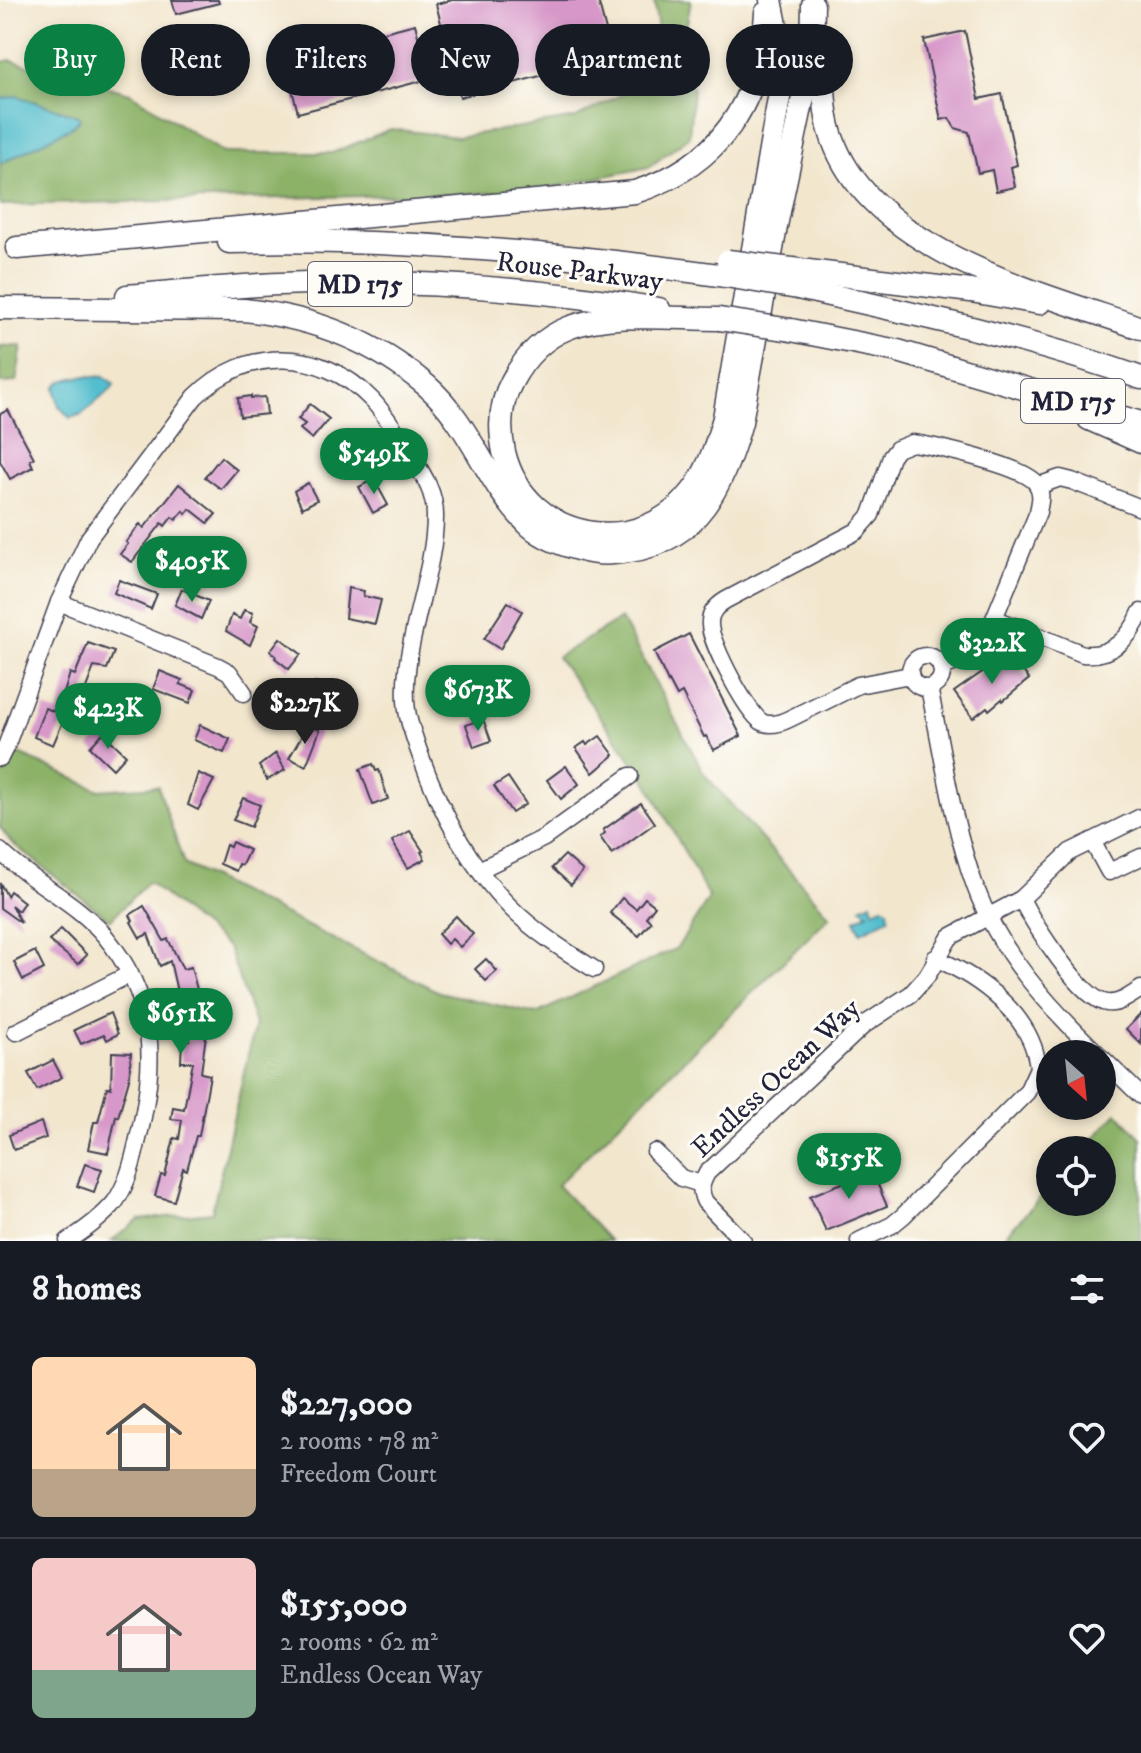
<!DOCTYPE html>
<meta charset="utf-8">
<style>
body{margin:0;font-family:"IM FELL DW Pica",serif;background:#242831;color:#f1f3f6;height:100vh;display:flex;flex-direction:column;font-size:30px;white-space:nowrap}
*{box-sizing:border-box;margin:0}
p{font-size:26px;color:#9ea1a6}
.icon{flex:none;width:44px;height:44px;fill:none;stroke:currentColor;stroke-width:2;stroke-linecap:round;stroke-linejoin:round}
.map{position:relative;height:1241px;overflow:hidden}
.side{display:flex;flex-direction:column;background:#171b24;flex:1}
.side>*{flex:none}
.top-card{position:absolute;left:24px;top:24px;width:1094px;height:72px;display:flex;gap:16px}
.needle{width:52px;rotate:153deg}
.tools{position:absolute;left:1036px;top:1040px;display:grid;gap:16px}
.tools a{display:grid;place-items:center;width:80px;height:80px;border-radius:50%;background:#171b24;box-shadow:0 4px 12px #0003;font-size:40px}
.price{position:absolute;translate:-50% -68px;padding:0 18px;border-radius:28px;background:#0b8043;color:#fff;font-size:26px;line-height:52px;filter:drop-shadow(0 2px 4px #0008)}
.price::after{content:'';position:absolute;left:50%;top:48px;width:24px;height:18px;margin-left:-12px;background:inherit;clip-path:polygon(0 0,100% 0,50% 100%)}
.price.current{background:#222;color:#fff}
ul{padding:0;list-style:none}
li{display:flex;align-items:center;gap:24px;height:200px;padding:0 32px}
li+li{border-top:2px solid #363941}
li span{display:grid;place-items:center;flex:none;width:224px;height:160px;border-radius:12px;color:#555}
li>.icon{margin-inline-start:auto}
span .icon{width:96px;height:96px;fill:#fffc;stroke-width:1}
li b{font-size:34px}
h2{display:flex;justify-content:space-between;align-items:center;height:96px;padding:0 32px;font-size:34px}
.chip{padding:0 28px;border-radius:36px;background:#171b24;box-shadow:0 4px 12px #0003;font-size:28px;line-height:72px}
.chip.current{background:#0b8043;color:#fff}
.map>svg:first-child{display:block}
.forest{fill:#8cb268;stroke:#576a52;stroke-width:2}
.water{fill:#52becd;stroke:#3a7084;stroke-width:2}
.building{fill:#d797c9}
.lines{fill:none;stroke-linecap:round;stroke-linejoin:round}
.minor-casing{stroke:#413f51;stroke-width:19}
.major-casing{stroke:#413f51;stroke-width:25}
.minor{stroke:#fff;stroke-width:16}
.major{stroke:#fff;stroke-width:22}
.major-bridge-casing{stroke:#413f51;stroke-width:25;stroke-linecap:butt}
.major-bridge{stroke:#fff;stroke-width:22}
.labels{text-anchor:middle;stroke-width:6;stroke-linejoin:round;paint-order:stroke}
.shield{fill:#fdfcf7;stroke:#646373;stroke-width:2}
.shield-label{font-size:26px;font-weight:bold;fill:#22223b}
.street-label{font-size:28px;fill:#22223b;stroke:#fdfcf7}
</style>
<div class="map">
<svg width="1141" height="1241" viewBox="0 0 1141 1241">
<rect width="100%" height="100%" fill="#fdfcf7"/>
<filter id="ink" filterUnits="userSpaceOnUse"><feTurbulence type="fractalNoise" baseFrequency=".0125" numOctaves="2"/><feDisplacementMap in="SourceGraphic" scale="16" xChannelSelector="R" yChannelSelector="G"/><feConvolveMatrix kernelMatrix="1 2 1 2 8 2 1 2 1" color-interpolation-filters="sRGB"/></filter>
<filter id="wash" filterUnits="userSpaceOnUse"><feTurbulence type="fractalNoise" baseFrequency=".006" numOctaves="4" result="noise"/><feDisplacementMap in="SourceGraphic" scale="32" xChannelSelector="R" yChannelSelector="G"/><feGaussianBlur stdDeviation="1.8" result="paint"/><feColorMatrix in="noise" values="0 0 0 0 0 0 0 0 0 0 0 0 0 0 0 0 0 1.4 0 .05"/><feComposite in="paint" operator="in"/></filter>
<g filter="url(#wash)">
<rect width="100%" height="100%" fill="#f2e6cd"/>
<g class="forest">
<polygon points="654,0 691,0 682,52 686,74 693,89 689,137 649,167 529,192 0,205 0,63 10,60 130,93 224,153 332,153 391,129 458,137 576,118 638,86 663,69"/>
<polygon points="22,346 16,382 0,383 0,347"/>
<polygon points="621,619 705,775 830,916 557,1185 610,1241 111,1241 139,1220 212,1212 255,1024 228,947 148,882 110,920 11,842 0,827 0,745 99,790 158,786 184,864 439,992 536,1014 677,948 709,898 646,780 557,657"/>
<polygon points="1117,1113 1141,1138 1141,1241 1000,1241 1050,1187 1050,1202 1102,1202 1102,1150 1083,1150"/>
</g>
<g class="water">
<polygon points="17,96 78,116 80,119 70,128 0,164 0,99"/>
<path d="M 86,376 L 105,377 L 114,384 L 112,388 L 82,414 L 70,418 L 59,406 L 55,388 C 61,378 75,378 86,376 Z"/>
<polygon points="871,902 873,910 883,906 888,909 889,918 861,932 855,920 868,913 861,907"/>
</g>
<g id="blocks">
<g class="building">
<polygon points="172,0 218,0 219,3 176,14"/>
<polygon points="452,0 598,0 613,57 460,97 436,4"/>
<polygon points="415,24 429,79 298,113 284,58"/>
<polygon points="965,31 979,99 1002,94 1017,165 1011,167 1015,187 996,191 992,170 978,173 969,132 955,128 949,118 941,120 924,40"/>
<polygon points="251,396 251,398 265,397 267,414 240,417 238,398"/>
<polygon points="310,404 329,419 312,439 300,429 305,424 298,419"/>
<polygon points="8,410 34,458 30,460 33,467 10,479 0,461 0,414"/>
<polygon points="221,457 237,470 221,489 205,477"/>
<polygon points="374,479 388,505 373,513 359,487"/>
<polygon points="308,483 317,500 302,508 294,491"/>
<polygon points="179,484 216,514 208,523 190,509 186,514 184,511 176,520 172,517 165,526 162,523 132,562 120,554 128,544 126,542 140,524 144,528"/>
<polygon points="119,580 157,594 151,609 114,593"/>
<polygon points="348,588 364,591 363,596 381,600 375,624 345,618"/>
<polygon points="182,589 209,601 201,619 175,605"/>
<polygon points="508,602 522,611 500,649 484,639"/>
<polygon points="244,610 253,613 250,622 258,626 250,645 226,631 232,615 240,619"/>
<polygon points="689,634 741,736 714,750 706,736 704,737 682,693 677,696 669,681 668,682 654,652"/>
<polygon points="280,638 301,654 289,669 275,658 276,656 270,651"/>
<polygon points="88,643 114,652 107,669 94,667 79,706 71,703 53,745 34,737 45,708 58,713 70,673 75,675"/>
<polygon points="1009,653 1029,679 1003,701 1002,699 989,710 987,707 973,718 954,692"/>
<polygon points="160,671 182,680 180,684 195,690 190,703 153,689"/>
<polygon points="315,683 335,688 329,713 309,709"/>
<polygon points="483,719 491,741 474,747 466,725"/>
<polygon points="200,725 230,739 224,753 194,740"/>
<polygon points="308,725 320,730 306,766 289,758"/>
<polygon points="103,733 126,755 113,769 90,747"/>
<polygon points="600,736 614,755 593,773 576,748 585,742 587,745"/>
<polygon points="276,753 285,770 267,780 259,766"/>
<polygon points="373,764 376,771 379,770 388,799 373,805 360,769"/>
<polygon points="566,766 579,784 561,799 547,780"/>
<polygon points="198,773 214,780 198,810 188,805"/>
<polygon points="508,777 526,804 512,813 494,786"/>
<polygon points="243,798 260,805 251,827 233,820"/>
<polygon points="641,803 655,823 612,854 600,837 605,833 603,830"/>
<polygon points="410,831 423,851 421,852 425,859 408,868 392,841"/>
<polygon points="232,842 249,850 242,865 239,864 236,871 220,864 226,845 230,847"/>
<polygon points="565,855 583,871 571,885 552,868"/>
<polygon points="0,883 7,896 10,891 24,902 18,911 11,905 21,923 0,908"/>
<polygon points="622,898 636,909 645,898 655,906 646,917 651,922 639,936 610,913"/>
<polygon points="144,906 164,941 168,939 183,969 191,967 207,1027 201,1073 210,1075 199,1136 196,1136 187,1170 183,1168 174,1201 155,1196 161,1175 165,1176 174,1138 179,1139 182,1120 171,1119 173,1107 184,1109 193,1062 181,1062 182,1039 189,1040 180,995 178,996 170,961 160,966 148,934 140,938 131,922 133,921 130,915"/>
<polygon points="456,916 473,934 460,947 452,939 447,944 438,934"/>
<polygon points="61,929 87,955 78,964 49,941"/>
<polygon points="35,951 44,969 23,980 14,962"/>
<polygon points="486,959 497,971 486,981 475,969"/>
<polygon points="110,1013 118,1034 107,1040 104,1034 81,1044 74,1030"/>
<polygon points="1141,1014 1141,1044 1126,1029"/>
<polygon points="112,1052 131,1053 129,1079 118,1117 116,1116 108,1153 88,1149 94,1122 98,1122 107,1087 111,1088"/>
<polygon points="53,1060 62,1077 37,1090 28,1073"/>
<polygon points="41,1122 46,1138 14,1150 9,1135"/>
<polygon points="85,1164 102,1169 94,1192 77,1186"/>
<polygon points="872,1171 887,1206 826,1231 810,1196"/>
</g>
</g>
</g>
<g filter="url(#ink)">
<use href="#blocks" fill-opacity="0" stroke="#413f51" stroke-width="2"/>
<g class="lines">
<defs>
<g id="minor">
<polyline points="1038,486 1060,478 1072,481 1141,508"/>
<polyline points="59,602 218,666 229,672 244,693"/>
<path d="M 996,619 L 1083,654 C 1112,657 1131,637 1141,612"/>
<circle cx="926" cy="672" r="16"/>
<path d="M 910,675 L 858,685 L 789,719 C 781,723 773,726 764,723 C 749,718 710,642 710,625 C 709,613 716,606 726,600 L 857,531 L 871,515 L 891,457 L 897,449 L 912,443 C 935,446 1023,466 1036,483 C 1043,492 1040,502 1038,512 L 986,638 L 970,656 L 941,668"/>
<path d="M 929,688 C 943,754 952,823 975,886 C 999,952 1048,1006 1098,1054"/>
<path d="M 0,758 L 7,744 L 59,602 L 89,538 L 195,397 C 246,346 321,347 372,400 C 386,415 397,433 407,449 C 420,470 435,490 435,515 C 436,578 392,665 410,724 C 430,790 462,859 511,908 C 535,932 565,951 594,969"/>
<polyline points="1092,841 1109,872 1141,857"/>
<path d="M 0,851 C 32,883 76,901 105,936 C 157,999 157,1063 138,1139 C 133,1161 128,1183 115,1202 C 102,1218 85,1230 68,1241"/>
<polyline points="479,870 544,838 630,776"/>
<path d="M 1021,899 C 1033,922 1081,1000 1107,1003 C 1119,1005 1131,995 1141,989"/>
<polyline points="16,1032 130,974"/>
<polyline points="1102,1058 1141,1096"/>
<polyline points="655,1152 681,1178 701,1184"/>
<path d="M 743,1241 L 705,1202 C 699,1190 701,1184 707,1173 L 864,1025 L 911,994 L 927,976 L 950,937 L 1021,899 L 1070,852 L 1141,817"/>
<path d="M 859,1241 L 892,1225 L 903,1216 L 1027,1092 L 1038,1068 C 1033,1015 979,977 935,958"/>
</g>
<g id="major">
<path d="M 821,50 C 825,80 822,111 833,140 C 873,251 1040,293 1141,328"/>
<path d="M 229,242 C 396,238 560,253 726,276"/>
<path d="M 17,248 L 635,192 C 720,165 761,101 766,13"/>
<polyline points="800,270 971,291 1039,303"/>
<path d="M 798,288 C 913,314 1029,338 1141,378"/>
<path d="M 127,296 C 178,292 229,286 280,284 C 405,279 535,288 659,309"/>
<path d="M 0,308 L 244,310 C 311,317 375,341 427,386 C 471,424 486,483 527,523 C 540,537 563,545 581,550 C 599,555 611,554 629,551 C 699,541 724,483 741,422 L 777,221 L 812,55 L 813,5"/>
<path d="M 719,319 C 673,319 611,311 568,328 C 543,338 525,357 512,381 C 500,403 499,428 504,452 C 526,544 644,563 697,485 C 710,465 717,442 724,418 L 780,92 L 776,25 L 771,0"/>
<polyline points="791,330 898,351 1141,423"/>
<polyline points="1089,419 1141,442"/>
</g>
</defs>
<use href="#minor" class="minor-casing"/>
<use href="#major" class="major-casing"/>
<use href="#minor" class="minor"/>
<use href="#major" class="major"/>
<defs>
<g id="major-bridge">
<polyline points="728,261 800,270"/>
<polyline points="726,276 798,288"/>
<polyline points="719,319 791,330"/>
</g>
</defs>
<use href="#major-bridge" class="major-bridge-casing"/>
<use href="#major-bridge" class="major-bridge"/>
</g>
</g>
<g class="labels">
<g class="shield">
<rect x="308" y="262" width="104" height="44" rx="6"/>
<rect x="1021" y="379" width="104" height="44" rx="6"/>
</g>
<g class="shield-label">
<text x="360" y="293">MD 175</text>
<text x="1073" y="410">MD 175</text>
</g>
<g class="street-label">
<text transform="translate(580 270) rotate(7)" y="10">Rouse Parkway</text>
<text transform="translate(775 1077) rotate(-43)" y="10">Endless Ocean Way</text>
</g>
</g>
</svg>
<div class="tools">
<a><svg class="needle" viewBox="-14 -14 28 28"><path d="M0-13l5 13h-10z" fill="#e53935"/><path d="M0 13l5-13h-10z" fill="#9ea1a6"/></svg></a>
<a><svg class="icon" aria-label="locate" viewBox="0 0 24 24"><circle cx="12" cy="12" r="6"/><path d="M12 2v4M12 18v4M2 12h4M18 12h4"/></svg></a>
</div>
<b class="price" style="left:374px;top:496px">$549K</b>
<b class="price" style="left:192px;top:604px">$405K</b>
<b class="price" style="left:992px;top:686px">$322K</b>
<b class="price" style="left:478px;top:733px">$673K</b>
<b class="price current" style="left:305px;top:746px">$227K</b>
<b class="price" style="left:108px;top:751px">$423K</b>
<b class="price" style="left:181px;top:1056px">$651K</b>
<b class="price" style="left:849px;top:1201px">$155K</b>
<div class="top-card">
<a class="chip current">Buy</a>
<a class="chip">Rent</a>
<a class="chip">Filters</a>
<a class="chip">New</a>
<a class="chip">Apartment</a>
<a class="chip">House</a>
</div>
</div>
<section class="side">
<h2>8 homes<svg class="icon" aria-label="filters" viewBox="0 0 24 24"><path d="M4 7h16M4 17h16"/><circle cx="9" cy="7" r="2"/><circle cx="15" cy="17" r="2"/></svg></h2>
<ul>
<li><span style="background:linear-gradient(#ffd9b3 70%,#b9a48a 0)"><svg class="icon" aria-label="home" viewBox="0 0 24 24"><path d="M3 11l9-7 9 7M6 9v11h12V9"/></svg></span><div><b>$227,000</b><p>2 rooms · 78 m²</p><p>Freedom Court</p></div><svg class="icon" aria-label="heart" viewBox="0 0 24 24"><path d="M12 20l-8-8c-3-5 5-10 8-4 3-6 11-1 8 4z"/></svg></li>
<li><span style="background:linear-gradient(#f6c9c9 70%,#7fa58c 0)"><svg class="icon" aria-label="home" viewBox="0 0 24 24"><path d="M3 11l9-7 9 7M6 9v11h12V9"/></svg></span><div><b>$155,000</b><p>2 rooms · 62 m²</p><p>Endless Ocean Way</p></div><svg class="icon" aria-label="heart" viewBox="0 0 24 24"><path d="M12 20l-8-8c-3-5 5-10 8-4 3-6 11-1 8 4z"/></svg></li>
</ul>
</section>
